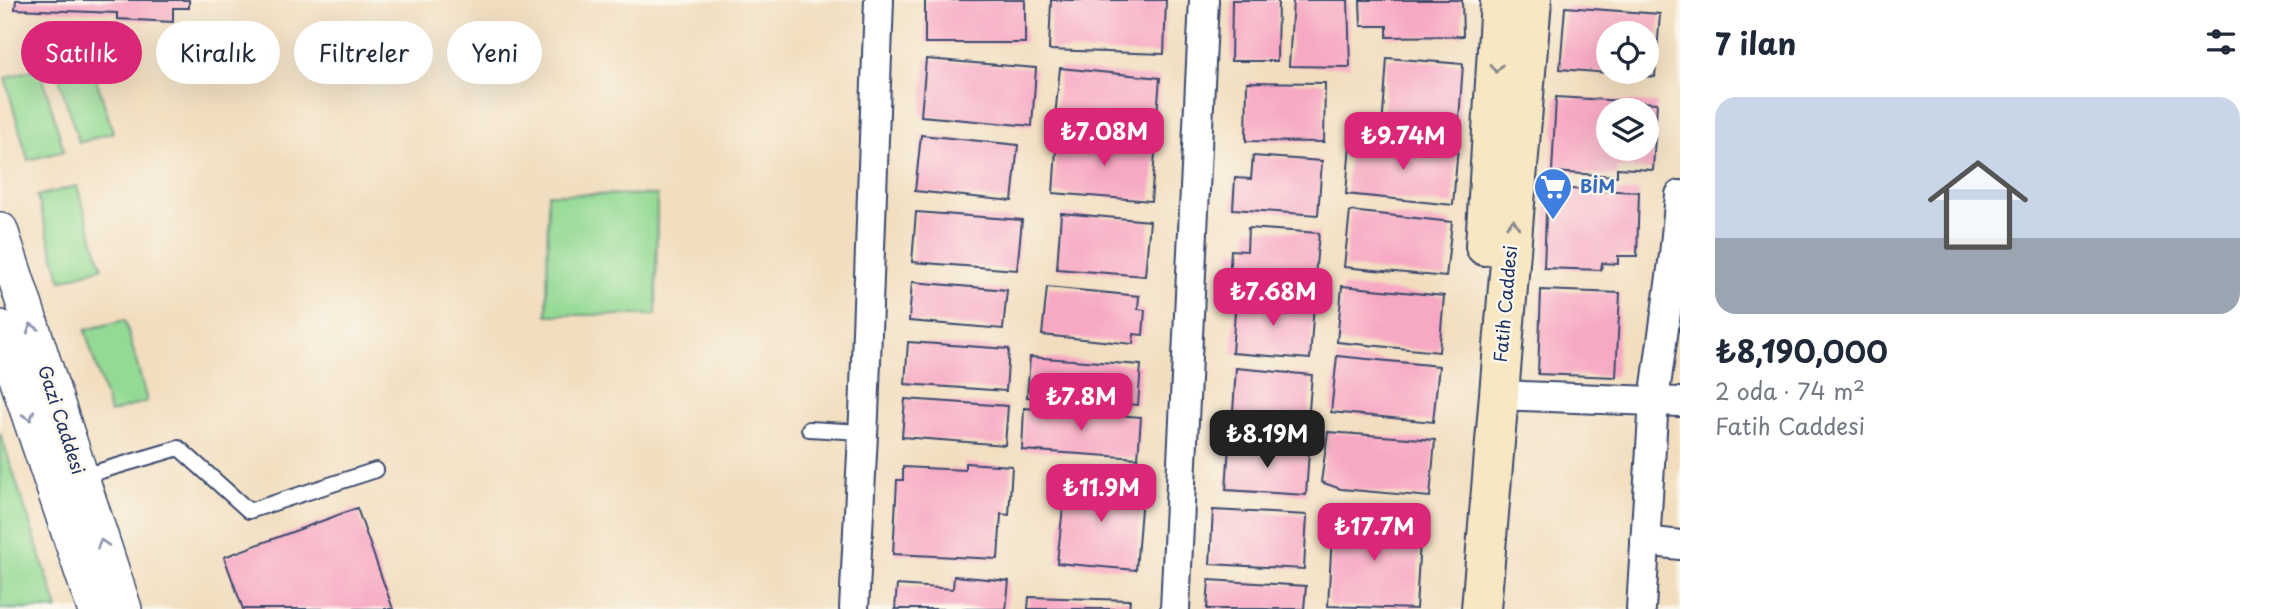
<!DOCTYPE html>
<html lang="tr">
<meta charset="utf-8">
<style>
body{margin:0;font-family:"Playpen Sans",sans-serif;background:#f6f6f7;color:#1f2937;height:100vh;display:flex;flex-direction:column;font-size:26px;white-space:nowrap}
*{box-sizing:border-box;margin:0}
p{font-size:23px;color:#747a83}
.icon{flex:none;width:38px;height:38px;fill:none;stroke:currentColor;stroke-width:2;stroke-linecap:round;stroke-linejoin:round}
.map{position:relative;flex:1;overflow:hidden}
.side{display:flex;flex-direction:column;background:#fff;width:595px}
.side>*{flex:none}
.guide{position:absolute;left:21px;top:21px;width:665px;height:63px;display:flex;gap:14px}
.fabs{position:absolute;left:1596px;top:21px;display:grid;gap:14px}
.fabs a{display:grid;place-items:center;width:63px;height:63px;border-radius:50%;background:#fff;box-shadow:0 7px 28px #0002;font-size:35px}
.price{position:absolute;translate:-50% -60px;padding:0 16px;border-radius:14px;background:#db2777;color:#fff;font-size:23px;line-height:46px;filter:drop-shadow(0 2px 4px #0008)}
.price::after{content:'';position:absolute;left:50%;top:42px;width:21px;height:16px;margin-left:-10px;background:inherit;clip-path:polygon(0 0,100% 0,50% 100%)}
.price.active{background:#222;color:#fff}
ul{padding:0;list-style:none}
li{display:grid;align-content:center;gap:14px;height:371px;padding:0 35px}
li+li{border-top:2px solid #e0e1e3}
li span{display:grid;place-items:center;height:217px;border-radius:21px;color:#555}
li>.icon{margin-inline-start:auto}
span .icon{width:126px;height:126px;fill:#fffc;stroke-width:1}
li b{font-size:30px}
h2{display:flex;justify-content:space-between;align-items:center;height:84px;padding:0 35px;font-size:30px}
.tag{padding:0 24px;border-radius:32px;background:#fff;box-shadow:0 7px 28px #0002;font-size:24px;line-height:63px}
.tag.active{background:#db2777;color:#fff}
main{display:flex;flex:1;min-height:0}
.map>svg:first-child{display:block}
.green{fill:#94da94;stroke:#588479;stroke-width:2}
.building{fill:#f7a9c3;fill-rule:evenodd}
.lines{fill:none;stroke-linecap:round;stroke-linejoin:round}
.service-casing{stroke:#3b496d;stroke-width:18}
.minor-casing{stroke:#3b496d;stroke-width:32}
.tertiary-casing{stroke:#3b496d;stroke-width:38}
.secondary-casing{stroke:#3b496d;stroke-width:42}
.service{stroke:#fff;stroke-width:14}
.minor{stroke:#fff;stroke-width:28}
.tertiary{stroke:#fff;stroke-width:35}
.secondary{stroke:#f8e7c3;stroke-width:38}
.oneway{stroke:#8a8b90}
.oneway2{stroke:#8d97ae}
.labels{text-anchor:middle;stroke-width:5;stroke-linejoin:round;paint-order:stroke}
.shop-label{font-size:18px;font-weight:bold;fill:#366cbe;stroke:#fbf7ec;text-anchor:start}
.street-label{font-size:18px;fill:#1b2f5e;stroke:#fbf7ec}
</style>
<main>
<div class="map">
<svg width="1680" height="609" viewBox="0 0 1680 609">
<rect width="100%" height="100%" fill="#fbf7ec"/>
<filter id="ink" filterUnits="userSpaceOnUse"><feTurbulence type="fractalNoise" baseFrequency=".0143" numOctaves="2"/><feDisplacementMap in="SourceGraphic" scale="14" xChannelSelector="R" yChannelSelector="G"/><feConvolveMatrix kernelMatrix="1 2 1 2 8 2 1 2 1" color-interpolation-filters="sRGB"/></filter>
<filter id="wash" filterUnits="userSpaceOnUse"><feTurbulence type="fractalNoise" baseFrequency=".00686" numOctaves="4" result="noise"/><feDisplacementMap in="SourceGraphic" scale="28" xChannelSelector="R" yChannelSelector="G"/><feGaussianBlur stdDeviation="1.57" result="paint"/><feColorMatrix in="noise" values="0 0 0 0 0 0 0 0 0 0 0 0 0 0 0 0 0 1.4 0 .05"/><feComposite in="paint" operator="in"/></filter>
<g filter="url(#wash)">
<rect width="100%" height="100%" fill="#f2debf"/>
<g class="green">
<polygon points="88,53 113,132 79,143 55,65"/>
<polygon points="40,67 64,151 28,160 5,78"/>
<polygon points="77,186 102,267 61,281 37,196"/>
<polygon points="548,194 657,195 656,315 547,315"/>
<polygon points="125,320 147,401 110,413 85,330"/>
<polygon points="0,432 54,597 58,609 0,609"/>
</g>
<g id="blocks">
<g class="building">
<polygon points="16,0 189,0 189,8 173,8 173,22 117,19 117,13 15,9"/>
<rect x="925" y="0" width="100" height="43"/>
<polygon points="1051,0 1166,0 1164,54 1049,50"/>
<polygon points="1232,0 1278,0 1277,61 1231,61"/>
<polygon points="1293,0 1348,0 1350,67 1289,66"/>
<polygon points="1360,0 1462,0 1463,36 1387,37 1387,26 1361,26"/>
<polygon points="1565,7 1660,14 1655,77 1617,74 1617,72 1647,72 1647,33 1608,33 1608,73 1560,69"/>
<polygon points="1387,58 1463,64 1458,134 1382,129"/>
<polygon points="926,59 1036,68 1032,126 921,116"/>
<polygon points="1060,68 1160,78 1156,127 1055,117"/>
<polygon points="1247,82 1325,83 1324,142 1246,141"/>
<path d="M 1556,97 L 1657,103 L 1653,170 L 1617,168 L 1617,176 L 1552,172 ZM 1608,110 L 1647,110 L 1647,149 L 1608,149 Z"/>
<polygon points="921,135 1018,145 1012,201 915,191"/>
<polygon points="1057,135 1156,142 1151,201 1053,193"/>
<polygon points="1350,143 1458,147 1453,205 1346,194"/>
<polygon points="1253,156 1322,161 1318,215 1233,209 1235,178 1251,179"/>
<polygon points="1547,188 1639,192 1637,256 1618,256 1618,264 1602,263 1601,270 1544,268"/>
<polygon points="1350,211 1452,222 1446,277 1344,267"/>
<polygon points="916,212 1022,220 1017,270 912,262"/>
<polygon points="1061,213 1150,221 1145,276 1057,269"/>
<polygon points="1248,228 1319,233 1314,287 1229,281 1231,250 1247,251"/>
<polygon points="912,282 1007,290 1003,329 909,321"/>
<polygon points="1342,286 1444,296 1439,352 1337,342"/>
<polygon points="1047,287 1139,296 1138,309 1145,310 1143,335 1134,334 1133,344 1042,335"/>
<polygon points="1541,290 1620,293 1616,377 1538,374"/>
<polygon points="1236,298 1314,304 1310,359 1232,353"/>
<polygon points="908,342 1009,349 1006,391 905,384"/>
<polygon points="1337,356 1439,366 1433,422 1331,412"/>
<polygon points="1030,357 1141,365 1138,405 1027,397"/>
<polygon points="1236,368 1312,375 1307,433 1232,426"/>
<polygon points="905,399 1008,406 1005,445 902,437"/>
<polygon points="1024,408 1141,417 1138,458 1022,450"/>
<polygon points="1328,432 1435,440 1430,497 1341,489 1321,482"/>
<polygon points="1229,445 1309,451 1306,495 1226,490"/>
<polygon points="965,463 1012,466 1009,515 1001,514 998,559 893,554 897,480 903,480 903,467 965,470"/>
<polygon points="1066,479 1143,484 1136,570 1057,563"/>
<polygon points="357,508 393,609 243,609 224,557"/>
<polygon points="1213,510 1307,515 1304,569 1210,564"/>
<polygon points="1333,517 1421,522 1416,609 1328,606"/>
<polygon points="954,576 1009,581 1006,609 895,609 897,585 953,589"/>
<polygon points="1209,580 1306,586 1304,609 1207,609"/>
<polygon points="1029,597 1130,600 1129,609 1028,609"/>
</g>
</g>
</g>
<g filter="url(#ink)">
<use href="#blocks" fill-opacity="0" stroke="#3b496d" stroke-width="2"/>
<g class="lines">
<defs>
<g id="service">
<polyline points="809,429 863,432"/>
<polyline points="80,477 179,448 249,511 376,470"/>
</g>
<g id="minor">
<polyline points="1498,395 1680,402"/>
<polyline points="1645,541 1680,545"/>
<polyline points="854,609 864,415 879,0"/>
<polyline points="1175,609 1204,0"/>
<polyline points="1641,609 1654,400 1674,255 1680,195"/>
</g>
<g id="tertiary">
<polyline points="0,230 124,609"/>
<polyline points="0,328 95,609"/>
</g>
<g id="secondary">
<polyline points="1485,246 1500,0"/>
<polyline points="1481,609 1532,0"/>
</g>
</defs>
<use href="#service" class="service-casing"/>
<use href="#minor" class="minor-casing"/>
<use href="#tertiary" class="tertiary-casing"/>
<use href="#secondary" class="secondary-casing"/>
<use href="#service" class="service"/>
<use href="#minor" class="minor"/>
<use href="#tertiary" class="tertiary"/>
<use href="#secondary" class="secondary"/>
</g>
<defs><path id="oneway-chevron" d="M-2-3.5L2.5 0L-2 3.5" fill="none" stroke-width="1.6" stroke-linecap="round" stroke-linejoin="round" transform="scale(1.75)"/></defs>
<g class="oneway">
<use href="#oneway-chevron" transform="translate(1496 68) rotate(93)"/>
<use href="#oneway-chevron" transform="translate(1513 224) rotate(-85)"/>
</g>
<g class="oneway2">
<use href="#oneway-chevron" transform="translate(32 328) rotate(-108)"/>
<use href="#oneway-chevron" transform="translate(29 416) rotate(72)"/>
<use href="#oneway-chevron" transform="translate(102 544) rotate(-108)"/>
</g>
</g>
<defs>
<symbol id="supermarket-pin" viewBox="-11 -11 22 30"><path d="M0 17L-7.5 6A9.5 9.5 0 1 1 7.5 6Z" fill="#3f7fe0" stroke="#fbf7ec"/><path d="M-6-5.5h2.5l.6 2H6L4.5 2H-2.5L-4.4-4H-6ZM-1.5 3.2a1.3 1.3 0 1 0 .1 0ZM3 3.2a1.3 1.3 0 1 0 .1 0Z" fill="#fff"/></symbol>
</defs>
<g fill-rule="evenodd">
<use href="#supermarket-pin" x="1531" y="165" width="44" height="60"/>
</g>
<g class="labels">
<g class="shop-label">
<text x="1580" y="193">BİM</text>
</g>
<g class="street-label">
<text transform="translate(1506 304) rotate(-85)" y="6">Fatih Caddesi</text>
<text transform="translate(61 420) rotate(72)" y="6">Gazi Caddesi</text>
</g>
</g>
</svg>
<div class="fabs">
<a><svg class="icon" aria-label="locate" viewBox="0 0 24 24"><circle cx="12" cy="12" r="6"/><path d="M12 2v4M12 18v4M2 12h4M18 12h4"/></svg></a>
<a><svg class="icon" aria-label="layers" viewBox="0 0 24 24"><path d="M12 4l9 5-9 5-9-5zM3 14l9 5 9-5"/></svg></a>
</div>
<b class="price" style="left:1104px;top:168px">₺7.08M</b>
<b class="price" style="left:1403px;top:172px">₺9.74M</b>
<b class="price" style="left:1273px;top:328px">₺7.68M</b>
<b class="price" style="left:1081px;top:433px">₺7.8M</b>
<b class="price active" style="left:1267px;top:470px">₺8.19M</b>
<b class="price" style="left:1101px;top:524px">₺11.9M</b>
<b class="price" style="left:1374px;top:563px">₺17.7M</b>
<div class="guide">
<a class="tag active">Satılık</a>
<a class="tag">Kiralık</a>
<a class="tag">Filtreler</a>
<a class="tag">Yeni</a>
</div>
</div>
<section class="side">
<h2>7 ilan<svg class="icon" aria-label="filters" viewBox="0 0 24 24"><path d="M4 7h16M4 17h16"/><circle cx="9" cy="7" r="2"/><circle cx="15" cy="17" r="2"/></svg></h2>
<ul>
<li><span style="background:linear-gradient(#c9d6e8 65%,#9aa5b1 0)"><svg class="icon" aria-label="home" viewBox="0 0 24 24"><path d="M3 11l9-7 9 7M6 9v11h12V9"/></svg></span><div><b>₺8,190,000</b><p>2 oda · 74 m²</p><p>Fatih Caddesi</p></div></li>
</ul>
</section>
</main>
